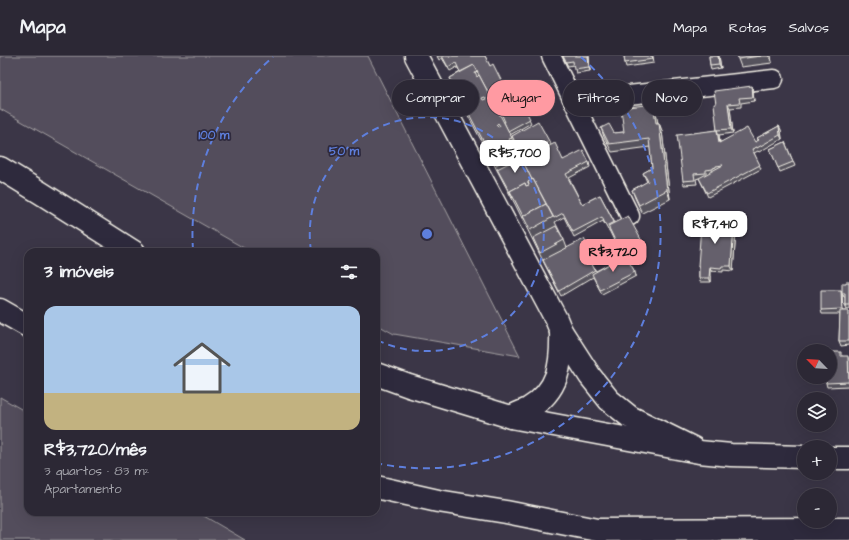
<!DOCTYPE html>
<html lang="pt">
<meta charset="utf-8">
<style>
body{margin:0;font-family:"Architects Daughter",sans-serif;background:#34303d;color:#f1f3f6;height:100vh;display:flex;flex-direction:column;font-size:15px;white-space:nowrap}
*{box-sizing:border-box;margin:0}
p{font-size:13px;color:#a6a6ad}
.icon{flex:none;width:22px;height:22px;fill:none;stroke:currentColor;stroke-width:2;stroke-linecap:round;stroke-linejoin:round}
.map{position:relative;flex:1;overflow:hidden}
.drawer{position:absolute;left:24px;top:192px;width:356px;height:268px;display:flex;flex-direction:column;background:#2c2835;border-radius:12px;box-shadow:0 4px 16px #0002,0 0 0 1px #484450}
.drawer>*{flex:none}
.top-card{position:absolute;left:392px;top:24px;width:380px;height:36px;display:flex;gap:8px}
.needle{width:26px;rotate:295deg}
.buttons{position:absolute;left:797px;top:288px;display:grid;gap:8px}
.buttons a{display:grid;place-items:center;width:40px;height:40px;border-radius:50%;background:#2c2835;box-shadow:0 4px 16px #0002,0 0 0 1px #484450;font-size:20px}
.price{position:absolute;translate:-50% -34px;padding:0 9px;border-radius:8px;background:#fff;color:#222;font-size:13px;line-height:26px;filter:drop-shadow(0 1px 2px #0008)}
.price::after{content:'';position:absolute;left:50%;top:24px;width:12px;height:9px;margin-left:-6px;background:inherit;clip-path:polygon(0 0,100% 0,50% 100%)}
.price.active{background:#ff9aa2;color:#111}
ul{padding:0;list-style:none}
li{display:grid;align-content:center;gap:8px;height:212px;padding:0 20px}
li+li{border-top:1px solid #484450}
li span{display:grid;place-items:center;height:124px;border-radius:12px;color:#555}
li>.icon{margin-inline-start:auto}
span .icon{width:72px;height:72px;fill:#fffc;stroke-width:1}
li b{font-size:17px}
h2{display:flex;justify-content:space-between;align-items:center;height:48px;padding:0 20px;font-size:17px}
.tag{padding:0 14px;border-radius:18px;background:#2c2835;box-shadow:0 4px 16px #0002,0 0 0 1px #484450;font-size:14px;line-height:36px}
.tag.active{background:#ff9aa2;color:#111}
header{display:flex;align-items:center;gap:24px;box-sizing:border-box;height:56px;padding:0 20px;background:#2c2835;border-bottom:1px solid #484450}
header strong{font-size:19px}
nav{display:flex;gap:22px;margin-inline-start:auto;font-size:14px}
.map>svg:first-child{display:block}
.green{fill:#534e5c;stroke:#a4a0a2}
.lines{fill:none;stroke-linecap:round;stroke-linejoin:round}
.street-casing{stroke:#f4f1e8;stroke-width:21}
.secondary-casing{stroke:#f4f1e8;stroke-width:25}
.primary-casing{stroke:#f4f1e8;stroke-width:25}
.street{stroke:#2f2a3d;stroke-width:18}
.secondary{stroke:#2f2a3d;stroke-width:22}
.primary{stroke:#2f2a3d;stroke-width:22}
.wall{fill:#57535d;stroke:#f4f1e8;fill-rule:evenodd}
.shaded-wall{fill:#47444c;stroke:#f4f1e8}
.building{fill:#65616c;stroke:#f4f1e8;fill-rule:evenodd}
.ring{fill:none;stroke:#5e7fdd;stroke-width:2;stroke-dasharray:7 5}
.centre{fill:#5e7fdd;stroke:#2f2a3d;stroke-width:2}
.ring-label{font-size:12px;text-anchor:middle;font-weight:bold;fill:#5e7fdd;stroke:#2f2a3d;stroke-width:3.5;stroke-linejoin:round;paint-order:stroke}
</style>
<header>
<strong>Mapa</strong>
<nav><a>Mapa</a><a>Rotas</a><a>Salvos</a></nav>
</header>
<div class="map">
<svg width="849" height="484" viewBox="0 0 849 484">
<rect width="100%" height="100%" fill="#3b3647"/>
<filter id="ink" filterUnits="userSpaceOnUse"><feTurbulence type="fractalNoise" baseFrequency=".025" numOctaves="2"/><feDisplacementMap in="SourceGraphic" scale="8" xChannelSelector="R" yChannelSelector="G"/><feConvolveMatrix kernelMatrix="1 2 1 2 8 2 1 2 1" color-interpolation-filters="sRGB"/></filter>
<g filter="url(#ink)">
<g class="green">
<polygon points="0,0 368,0 520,300 394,278 376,268 376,196 251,196 0,53"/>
<polygon points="0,341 28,357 28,456 197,456 245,484 0,484"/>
</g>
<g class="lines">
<defs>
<g id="street">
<polyline points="551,0 630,160"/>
<polyline points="574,45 774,23"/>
</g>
<g id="secondary">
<polyline points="416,0 556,263 561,275 590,320 609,344 630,361 693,392"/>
<path d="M 511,361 C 516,358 522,356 528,353 C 559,335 562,308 561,275"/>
</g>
<g id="primary">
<polyline points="0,112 41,137 134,196"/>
<polyline points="0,254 28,270"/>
<polyline points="376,318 409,330 511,361 699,396 731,399 804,401"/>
<polyline points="830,402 849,402"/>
<polyline points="376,431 438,445 506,456 597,474 849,473"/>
</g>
</defs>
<use href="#street" class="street-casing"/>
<use href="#secondary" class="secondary-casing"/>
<use href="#primary" class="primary-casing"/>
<use href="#street" class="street"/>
<use href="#secondary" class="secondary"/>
<use href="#primary" class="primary"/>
</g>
<g class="wall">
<path d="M 437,0 L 485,0 L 490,10 L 508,38 L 524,41 L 526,45 L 522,47 L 531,67 L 510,79 L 522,104 L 523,103 L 512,80 L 549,85 L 551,89 L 563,104 L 589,106 L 590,111 L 569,122 L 582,148 L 600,139 L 615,167 L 643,187 L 645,191 L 626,201 L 635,216 L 636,220 L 602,238 L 593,221 L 561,240 L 545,209 L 516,150 L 454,33 L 450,22 L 460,16 L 457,11 L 450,15 L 442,2 L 439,4 ZM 564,161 L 574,181 L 603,165 L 608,174 L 609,174 L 622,201 L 596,215 L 592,209 L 596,206 L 595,202 L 567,192 L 564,184 L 555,166 Z"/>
<polygon points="562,0 589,0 590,15 576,17 574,9 568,10"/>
<polygon points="624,0 653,0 654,7 626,11 625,7"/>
<polygon points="709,0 719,0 721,12 711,14 710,9"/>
<polygon points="738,0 771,0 772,7 741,11 738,3"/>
<polygon points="753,35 754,45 741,47 741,51 730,52 733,77 719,79 720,86 755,86 758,84 757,82 779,70 781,74 782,83 759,96 758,95 754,97 761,113 708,141 699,122 696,123 697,128 684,129 683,125 717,74 716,48"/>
<polygon points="653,48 656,56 658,67 659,67 662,75 670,143 642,157 635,142 632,134 647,126 643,117 652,112 650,91 612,96 604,81 601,72 614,77 624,76"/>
<polygon points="785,86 795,110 780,116 770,93"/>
<polygon points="726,166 726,171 736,175 733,215 723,214 723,216 711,215 711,226 700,226 699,222 699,212 698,210"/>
<polygon points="849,226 849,253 847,253 845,249 845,241 844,241 842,237 846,227"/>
<polygon points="842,238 843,255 849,255 849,289 841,290 839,285 840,258 822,258 821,254"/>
<polygon points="842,300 849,302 849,330 827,331 826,327"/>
</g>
<g class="shaded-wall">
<polygon points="588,0 589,0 590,15 589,11"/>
<polygon points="718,0 719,0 721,12 719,8"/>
<polygon points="769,0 771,0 772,7"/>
<polygon points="752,30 753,35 754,45 753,41"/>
<polygon points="653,48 656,56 659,75 656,67"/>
<polygon points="728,48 730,52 733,77 731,73"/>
<polygon points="659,67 662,75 670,143 667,134"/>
<polygon points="779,70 781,74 782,83 780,79"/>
<polygon points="717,74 719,79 720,91 719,87"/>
<polygon points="725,162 726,166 725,175 724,170"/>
<polygon points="734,171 736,175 733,215 731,210"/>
<polygon points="595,202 596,206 592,209 590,205"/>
<polygon points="710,211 711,215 711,226 709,222"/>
<polygon points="841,234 842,238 843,257 842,253"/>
</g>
<g class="building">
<polygon points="442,0 485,0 490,10 493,8 508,38 519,31 524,41 520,43 530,63 508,75 504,66 505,66 502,59 500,58 479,19 474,9 460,16 456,7 448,11"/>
<polygon points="563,0 588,0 589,11 574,13 573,5 566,6"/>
<polygon points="624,0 652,0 653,3 625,7"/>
<polygon points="709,0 718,0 719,8 710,9"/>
<polygon points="738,0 761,0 738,3"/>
<path d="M 474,9 L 478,16 L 475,17 L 477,21 L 479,19 L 512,82 L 509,83 L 511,86 L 513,85 L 519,97 L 496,109 L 450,22 ZM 485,41 L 486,43 L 483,44 L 482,42 ZM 498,67 L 500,70 L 498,71 L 496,69 Z"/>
<polygon points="752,30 753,41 739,42 740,47 728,48 731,73 717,74 719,87 747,72 755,86 759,84 757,82 779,70 780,79 757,92 757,91 752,93 760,109 707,137 699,122 723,109 716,110 716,111 713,112 713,113 706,114 706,117 694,118 695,124 683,125 677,79 717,74 714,48 716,48 714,35"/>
<polygon points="653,48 656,67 659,67 667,134 639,149 632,134 648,125 643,117 652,112 649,83 609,88 601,72 609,68 614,77 624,76 621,53 629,52 629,51"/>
<polygon points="538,65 549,85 522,100 512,80"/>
<polygon points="785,86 793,106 778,112 770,93"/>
<polygon points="555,87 563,104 583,94 589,106 566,118 582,148 600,139 614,166 606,170 602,161 573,176 563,157 554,162 533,123 532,124 522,104"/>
<polygon points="521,101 532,124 528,126 529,129 526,130 525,127 510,135 513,142 497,113"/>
<polygon points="533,123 546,148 523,160 525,164 510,135 525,127 526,130 529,129 528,126"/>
<polygon points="546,148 553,161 530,174 523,160"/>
<polygon points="628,160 643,187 622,199 608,170"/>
<polygon points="703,160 725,162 724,170 734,171 731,210 722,210 721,212 710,211 709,222 699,222 699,210 698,210 701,170 702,170"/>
<polygon points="556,170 564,184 540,197 533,182"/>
<polygon points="584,183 595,202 590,205 595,214 559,235 543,204"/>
<polygon points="625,199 635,216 600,234 592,218"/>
<polygon points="846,226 849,226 849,249 845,249 845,237 842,237 842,227 846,227"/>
<polygon points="821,234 841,234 842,253 821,254"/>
<polygon points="840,255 849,255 849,285 839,285"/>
<polygon points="830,296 841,296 841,300 848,300 849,326 826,327 825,321 830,321"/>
</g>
</g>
<g class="ring">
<path d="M311 195A117 117 0 1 1 377 284"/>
<path d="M193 194A235 235 0 0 1 273 1M581 1A235 235 0 0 1 376 407"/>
</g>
<circle cx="427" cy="178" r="6" class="centre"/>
<g class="ring-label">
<text x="214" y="83">100 m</text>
<text x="344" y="99">50 m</text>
</g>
</svg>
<div class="buttons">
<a><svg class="needle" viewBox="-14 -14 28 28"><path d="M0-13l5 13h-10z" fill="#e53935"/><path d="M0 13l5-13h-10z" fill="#a6a6ad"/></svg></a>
<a><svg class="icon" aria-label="layers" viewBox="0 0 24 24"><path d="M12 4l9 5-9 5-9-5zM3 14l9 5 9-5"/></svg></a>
<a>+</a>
<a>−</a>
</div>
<b class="price" style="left:515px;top:118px">R$5,700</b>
<b class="price" style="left:715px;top:189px">R$7,410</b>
<b class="price active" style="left:613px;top:217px">R$3,720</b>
<div class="top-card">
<a class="tag">Comprar</a>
<a class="tag active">Alugar</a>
<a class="tag">Filtros</a>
<a class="tag">Novo</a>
</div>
<section class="drawer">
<h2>3 imóveis<svg class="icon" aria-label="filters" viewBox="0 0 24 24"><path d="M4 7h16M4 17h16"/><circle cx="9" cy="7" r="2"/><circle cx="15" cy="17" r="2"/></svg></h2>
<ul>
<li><span style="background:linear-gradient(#a9c7e8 70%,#c2b280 0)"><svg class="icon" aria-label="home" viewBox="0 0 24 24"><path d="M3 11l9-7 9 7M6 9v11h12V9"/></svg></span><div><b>R$3,720/mês</b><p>3 quartos · 83 m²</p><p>Apartamento</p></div></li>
</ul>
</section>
</div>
